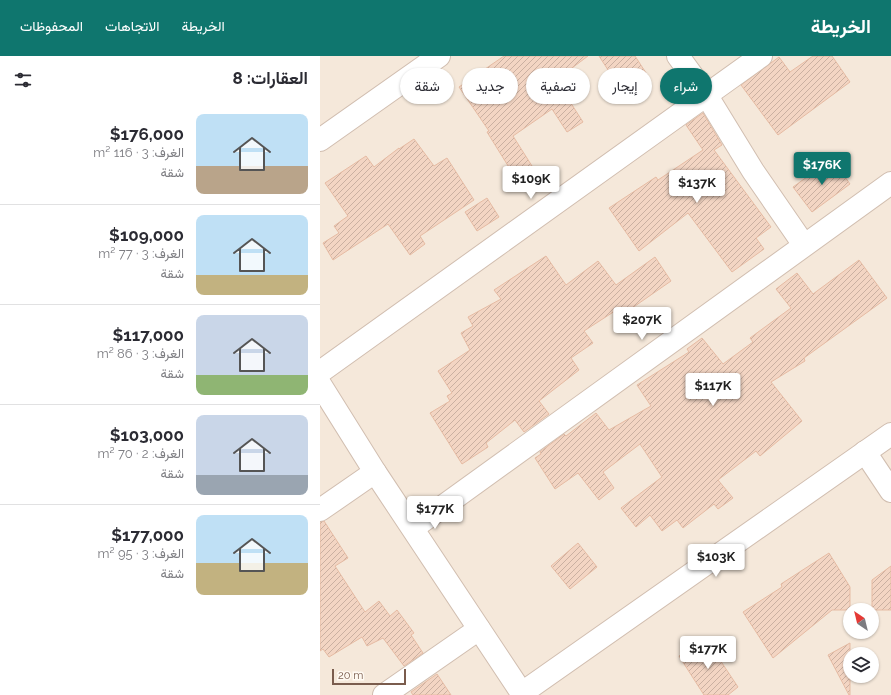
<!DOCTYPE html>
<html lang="ar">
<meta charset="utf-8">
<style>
body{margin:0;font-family:Raleway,Vazirmatn,sans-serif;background:#f7f7f7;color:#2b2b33;direction:rtl;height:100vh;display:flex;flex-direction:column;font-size:15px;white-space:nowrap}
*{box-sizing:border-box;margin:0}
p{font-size:13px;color:#7c7c81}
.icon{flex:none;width:22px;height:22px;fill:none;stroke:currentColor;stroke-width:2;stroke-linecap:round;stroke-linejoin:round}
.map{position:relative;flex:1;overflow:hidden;direction:ltr}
.drawer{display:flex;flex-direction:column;background:#fff;width:320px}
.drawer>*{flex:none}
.banner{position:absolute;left:12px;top:12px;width:380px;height:36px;direction:rtl;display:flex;gap:8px}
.needle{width:26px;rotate:325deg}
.fabs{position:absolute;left:523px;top:547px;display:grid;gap:8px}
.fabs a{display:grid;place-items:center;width:36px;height:36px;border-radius:50%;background:#fff;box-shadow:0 1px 3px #0004;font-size:20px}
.scale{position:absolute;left:12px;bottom:10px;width:74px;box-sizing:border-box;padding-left:4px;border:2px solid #7a5c4d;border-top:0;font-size:11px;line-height:14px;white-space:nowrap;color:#7a5c4d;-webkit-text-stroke:3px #fffaf3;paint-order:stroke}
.price{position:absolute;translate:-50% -34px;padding:0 9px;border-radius:4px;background:#fff;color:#222;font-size:13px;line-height:26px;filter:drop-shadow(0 1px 2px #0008)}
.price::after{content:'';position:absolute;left:50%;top:24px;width:12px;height:9px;margin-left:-6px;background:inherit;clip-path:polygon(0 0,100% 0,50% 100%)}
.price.on{background:#0f766e;color:#fff}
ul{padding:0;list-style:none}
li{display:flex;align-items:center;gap:12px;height:100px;padding:0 12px}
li+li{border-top:1px solid #e1e1e2}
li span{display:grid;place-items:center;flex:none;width:112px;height:80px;border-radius:8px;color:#555}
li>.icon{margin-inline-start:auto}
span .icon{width:48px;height:48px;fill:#fffc;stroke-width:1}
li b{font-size:17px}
h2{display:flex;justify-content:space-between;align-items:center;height:48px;padding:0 12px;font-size:17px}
.tag{padding:0 14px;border-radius:18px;background:#fff;box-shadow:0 1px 3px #0004;font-size:14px;line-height:36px}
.tag.on{background:#0f766e;color:#fff}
header{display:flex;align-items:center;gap:24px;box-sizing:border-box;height:56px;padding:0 20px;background:#0f766e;color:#fff}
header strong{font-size:19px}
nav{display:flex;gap:22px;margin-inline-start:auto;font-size:14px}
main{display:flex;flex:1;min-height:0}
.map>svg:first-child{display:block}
.residential{fill:#f5e8da;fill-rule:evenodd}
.building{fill:url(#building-hatch);stroke:#e6bba3}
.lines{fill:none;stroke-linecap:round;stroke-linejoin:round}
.minor-casing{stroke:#d1beb0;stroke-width:24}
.minor{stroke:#fff;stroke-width:22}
</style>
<header>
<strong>الخريطة</strong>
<nav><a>الخريطة</a><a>الاتجاهات</a><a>المحفوظات</a></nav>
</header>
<main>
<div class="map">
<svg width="571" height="639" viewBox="0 0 571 639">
<defs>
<pattern id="building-hatch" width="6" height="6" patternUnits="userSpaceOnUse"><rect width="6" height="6" fill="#f3d5c3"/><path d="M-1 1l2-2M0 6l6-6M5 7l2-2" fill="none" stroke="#cab0a1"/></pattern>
</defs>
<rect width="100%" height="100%" fill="#fdf6ec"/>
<path class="residential" d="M 0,0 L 571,0 L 571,639 L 0,639 ZM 530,554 L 552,554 L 552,576 L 530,576 ZM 530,598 L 552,598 L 552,620 L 530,620 Z"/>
<g class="building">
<polygon points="184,0 268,0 236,24 263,66 247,76 232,53 193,80 212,110 195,121 167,76 169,75 139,31"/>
<polygon points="279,0 315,0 328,20 303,37"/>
<polygon points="493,0 512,0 530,26 458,79 421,29 459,1 470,16"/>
<polygon points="383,57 402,89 394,94 451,171 436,182 444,193 412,216 368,157 319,195 289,152 336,121 338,124 383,94 366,69"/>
<polygon points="94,83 114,110 127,102 154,144 100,180 105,188 90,199 68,168 13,204 3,187 19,177 14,170 28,160 5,127 46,100 54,111 79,92 79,93"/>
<polygon points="512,103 530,128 492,156 473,131"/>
<polygon points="167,142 179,161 157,175 145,156"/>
<polygon points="226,200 246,229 278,205 296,229 335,201 351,225 302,259 298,253 264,275 273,287 251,302 259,314 219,345 229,358 204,376 195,364 166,387 168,391 142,408 110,357 130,345 127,340 132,337 118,315 150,294 141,277 153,270 148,261 181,243 174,234"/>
<polygon points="539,204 567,242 484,302 485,305 451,326 482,365 440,400 436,395 398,424 413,442 398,453 394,448 363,472 357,464 342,475 330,459 316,471 301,452 342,421 320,388 283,416 294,432 279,444 258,417 235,433 215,402 221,398 220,396 244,378 246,380 276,357 289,374 331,350 317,329 369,296 367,293 382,282 403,308 433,286 430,282 471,252 456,233 477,217 493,238"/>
<polygon points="4,465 28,502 15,510 45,556 59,545 70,560 77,554 94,577 91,579 103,597 84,610 63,582 47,590 42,581 9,601 3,593 0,595 0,466"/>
<polygon points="258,487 277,511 250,533 231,510"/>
<polygon points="509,497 530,531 530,554 512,554 453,602 423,556 462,531 461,528"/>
<polygon points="571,510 571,554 552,554 552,524"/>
<polygon points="386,583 418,631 408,639 384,639 359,600"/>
<polygon points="530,587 530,639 529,639 508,599"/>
<polygon points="117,618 131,639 93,639 91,636"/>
</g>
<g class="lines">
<defs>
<g id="minor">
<polyline points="358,0 387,40 433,115 484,189"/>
<polyline points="0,84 119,0"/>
<polyline points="0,316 441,0"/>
<polyline points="0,328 55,416 203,639"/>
<polyline points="545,396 571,435"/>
<polyline points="0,454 55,416"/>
<polyline points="93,472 571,127"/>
<polyline points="202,637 571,378"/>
<polyline points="64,639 159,573"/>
</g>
</defs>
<use href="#minor" class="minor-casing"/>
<use href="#minor" class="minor"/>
</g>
</svg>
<div class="fabs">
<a><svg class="needle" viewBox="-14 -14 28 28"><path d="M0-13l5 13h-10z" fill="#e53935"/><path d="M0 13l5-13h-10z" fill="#7c7c81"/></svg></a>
<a><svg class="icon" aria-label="layers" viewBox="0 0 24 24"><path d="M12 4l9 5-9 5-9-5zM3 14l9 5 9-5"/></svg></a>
</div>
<div class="scale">20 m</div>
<b class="price on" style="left:502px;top:130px">$176K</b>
<b class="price" style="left:211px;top:144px">$109K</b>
<b class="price" style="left:377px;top:148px">$137K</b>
<b class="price" style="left:322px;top:285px">$207K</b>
<b class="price" style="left:393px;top:351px">$117K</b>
<b class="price" style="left:115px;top:474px">$177K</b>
<b class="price" style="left:396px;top:522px">$103K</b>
<b class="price" style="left:388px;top:614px">$177K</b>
<div class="banner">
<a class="tag on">شراء</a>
<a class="tag">إيجار</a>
<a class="tag">تصفية</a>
<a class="tag">جديد</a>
<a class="tag">شقة</a>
</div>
</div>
<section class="drawer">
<h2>العقارات: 8<svg class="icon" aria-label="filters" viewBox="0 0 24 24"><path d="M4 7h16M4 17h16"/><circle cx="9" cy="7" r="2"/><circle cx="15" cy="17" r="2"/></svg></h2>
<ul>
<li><span style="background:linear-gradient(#bfe0f5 65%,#b9a48a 0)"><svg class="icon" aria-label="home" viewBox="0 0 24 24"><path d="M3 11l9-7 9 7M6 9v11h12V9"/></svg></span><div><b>$176,000</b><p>الغرف: 3 · 116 m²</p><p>شقة</p></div></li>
<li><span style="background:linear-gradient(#bfe0f5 75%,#c2b280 0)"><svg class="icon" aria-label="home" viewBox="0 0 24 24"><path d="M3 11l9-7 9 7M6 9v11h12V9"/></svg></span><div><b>$109,000</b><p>الغرف: 3 · 77 m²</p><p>شقة</p></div></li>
<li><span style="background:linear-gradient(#c9d6e8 75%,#8fb573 0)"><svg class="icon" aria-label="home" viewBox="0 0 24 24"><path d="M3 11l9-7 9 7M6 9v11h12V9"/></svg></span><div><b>$117,000</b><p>الغرف: 3 · 86 m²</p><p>شقة</p></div></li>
<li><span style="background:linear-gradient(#c9d6e8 75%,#9aa5b1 0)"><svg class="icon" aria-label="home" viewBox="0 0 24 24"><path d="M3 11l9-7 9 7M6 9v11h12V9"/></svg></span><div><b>$103,000</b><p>الغرف: 2 · 70 m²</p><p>شقة</p></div></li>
<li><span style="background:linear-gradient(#bfe0f5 60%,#c2b280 0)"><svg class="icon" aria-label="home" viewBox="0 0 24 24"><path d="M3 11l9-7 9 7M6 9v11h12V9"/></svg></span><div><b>$177,000</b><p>الغرف: 3 · 95 m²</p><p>شقة</p></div></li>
</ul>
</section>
</main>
